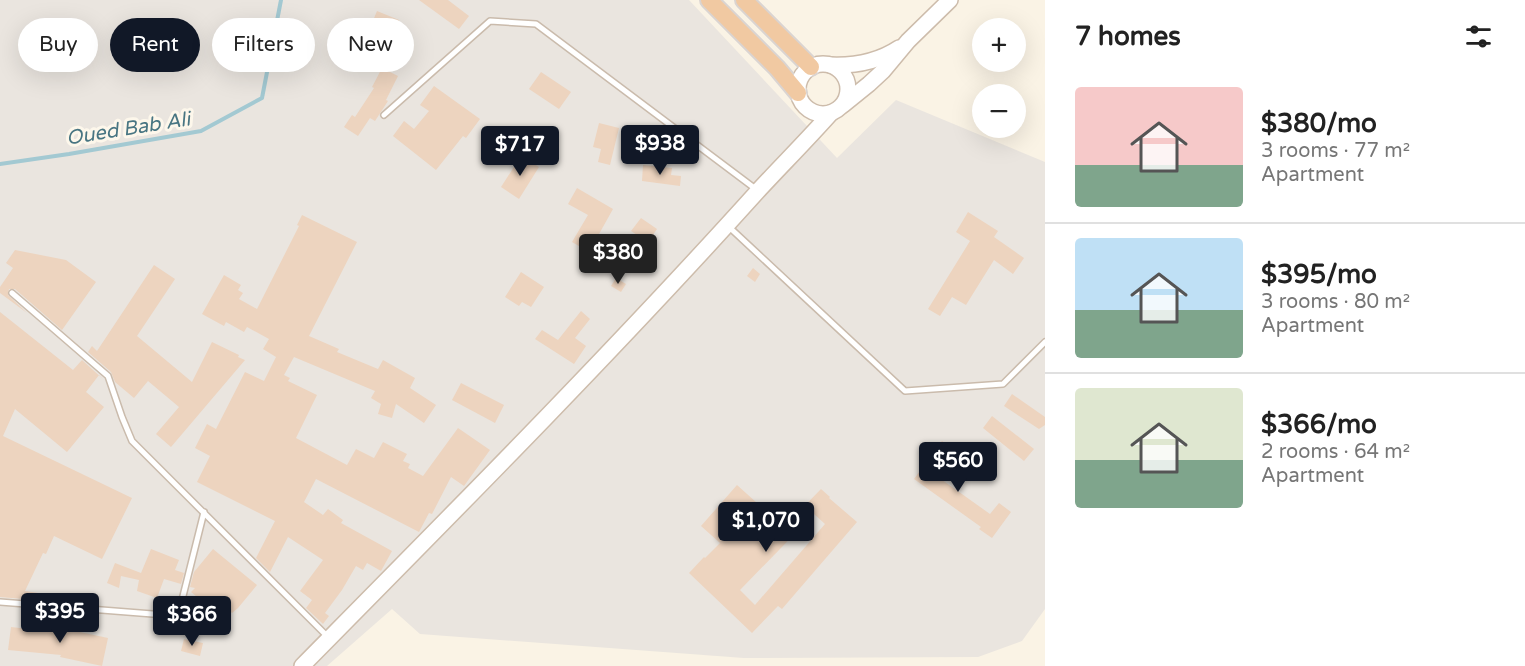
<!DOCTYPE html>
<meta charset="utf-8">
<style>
body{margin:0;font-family:"Varela Round",sans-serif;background:#f2f2f2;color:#222;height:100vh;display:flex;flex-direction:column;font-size:22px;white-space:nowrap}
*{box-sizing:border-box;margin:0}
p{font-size:20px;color:#767676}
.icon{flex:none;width:33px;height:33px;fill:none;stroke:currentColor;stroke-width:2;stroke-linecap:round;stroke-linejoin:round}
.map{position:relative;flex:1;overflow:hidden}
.sheet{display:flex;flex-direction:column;background:#fff;width:480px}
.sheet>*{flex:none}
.banner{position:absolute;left:18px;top:18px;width:570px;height:54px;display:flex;gap:12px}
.controls{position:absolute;left:972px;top:18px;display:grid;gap:12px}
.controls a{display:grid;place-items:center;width:54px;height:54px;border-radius:50%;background:#fff;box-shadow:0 6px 24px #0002;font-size:30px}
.price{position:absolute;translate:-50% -51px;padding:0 14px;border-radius:6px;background:#111827;color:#fff;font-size:20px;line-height:39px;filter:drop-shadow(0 2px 3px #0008)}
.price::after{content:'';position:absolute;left:50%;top:36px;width:18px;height:14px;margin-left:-9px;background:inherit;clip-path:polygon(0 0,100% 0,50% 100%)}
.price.on{background:#222;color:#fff}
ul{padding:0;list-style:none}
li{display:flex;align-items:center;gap:18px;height:150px;padding:0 30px}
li+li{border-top:2px solid #e0e0e0}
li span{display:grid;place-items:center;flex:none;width:168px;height:120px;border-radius:6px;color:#555}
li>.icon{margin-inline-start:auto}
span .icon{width:72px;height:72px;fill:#fffc;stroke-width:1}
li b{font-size:26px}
h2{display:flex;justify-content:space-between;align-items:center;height:72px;padding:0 30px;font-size:26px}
.tag{padding:0 21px;border-radius:27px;background:#fff;box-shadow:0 6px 24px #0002;font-size:21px;line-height:54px}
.tag.on{background:#111827;color:#fff}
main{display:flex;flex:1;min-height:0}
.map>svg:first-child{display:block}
.industrial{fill:#eae5df}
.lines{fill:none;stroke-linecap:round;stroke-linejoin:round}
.stream{stroke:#a3c9d2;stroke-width:4}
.building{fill:#edd4bf;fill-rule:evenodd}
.service-casing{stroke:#cabbac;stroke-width:8}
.secondary-casing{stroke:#cdbcab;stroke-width:18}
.trunk-casing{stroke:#dad4d1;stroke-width:20}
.service{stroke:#fff;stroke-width:5}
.secondary{stroke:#fff;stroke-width:15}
.trunk{stroke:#f1c9a2;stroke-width:16}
.labels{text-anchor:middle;stroke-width:6;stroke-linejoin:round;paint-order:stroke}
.water-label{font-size:20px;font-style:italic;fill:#487582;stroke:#fdf7eb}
</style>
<main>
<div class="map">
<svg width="1045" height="666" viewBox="0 0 1045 666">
<rect width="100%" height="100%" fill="#faf3e5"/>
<polygon class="industrial" points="0,0 689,0 837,158 896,100 1045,162 1045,609 1022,641 978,657 744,658 420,634 392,609 327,666 0,666"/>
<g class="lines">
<polyline class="stream" points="0,164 69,154 201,131 262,98 281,0"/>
</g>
<g class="building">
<polygon points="419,0 448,0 469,16 459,29"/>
<polygon points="377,11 399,20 388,44 367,35"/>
<polygon points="57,40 77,44 73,67 61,65 63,54 56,53"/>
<polygon points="122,44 141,50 135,64 117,57"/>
<polygon points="382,68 398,76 386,100 388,101 375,121 370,118 358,136 344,127 352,115 355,117 374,88 372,87"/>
<polygon points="541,72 571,92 559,109 529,89"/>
<polygon points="434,86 480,119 466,138 463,136 436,170 393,136 404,121 414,129 429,111 420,105"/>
<polygon points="599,123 619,128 610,165 598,162 601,149 593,147"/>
<polygon points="521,156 539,167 519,199 501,187"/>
<polygon points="643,165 672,168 671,175 681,176 680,186 642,181"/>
<polygon points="577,188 613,209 589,252 572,242 588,215 568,204"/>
<polygon points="968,212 998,231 994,237 1024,258 1013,274 994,260 966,305 952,297 940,316 928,309 970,241 956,232"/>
<polygon points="302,215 357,242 309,336 339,349 337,352 378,369 383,360 415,378 410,388 436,405 424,423 396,404 392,418 378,414 381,404 371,398 375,391 294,357 284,375 290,378 288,381 317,395 296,438 347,465 356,449 374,458 383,442 407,454 403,461 410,464 408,468 423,476 458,428 490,450 464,486 451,477 432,514 429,513 419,532 316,479 304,502 323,515 328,509 343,520 341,523 392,551 381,571 367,563 363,570 356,566 342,590 325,613 329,616 323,624 306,608 312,600 300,591 323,560 288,537 270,572 256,558 275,521 197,482 210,456 195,448 207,424 216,429 245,372 264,381 276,357 263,349 269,339 247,327 244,332 226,322 224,326 202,314 224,275 241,285 238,290 243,293 239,299 257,309 299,226 297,225"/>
<polygon points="641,218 657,229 648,242 631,231"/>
<polygon points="15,250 66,260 96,282 62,330 15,289 9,289 8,295 27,313 0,293 0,287 13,268 6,263"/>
<polygon points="154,265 175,279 137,336 192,382 212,342 239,355 238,357 245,360 171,447 156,434 179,407 148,381 134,398 115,382 111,372 88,352 92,346 97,351"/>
<polygon points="753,268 760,274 755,282 747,276"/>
<polygon points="521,272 544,287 531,307 522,302 519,306 505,297"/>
<polygon points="616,278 626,284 621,292 611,286"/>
<polygon points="581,311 590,319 575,338 586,346 574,364 535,339 542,330 558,340"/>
<polygon points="0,312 73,370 82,360 104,380 99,375 86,392 104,407 67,452 15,409 3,436 132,498 102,559 54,536 46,554 43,553 25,591 38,593 36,600 0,597"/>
<polygon points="461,383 504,405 495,423 452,400"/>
<polygon points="1012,394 1045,417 1045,425 1039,429 1004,406"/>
<polygon points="992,416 1034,449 1024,461 983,428"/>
<polygon points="942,441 957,452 938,477 990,514 999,503 1011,512 992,538 979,529 981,527 914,479"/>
<path d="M 737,485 L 784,527 L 821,489 L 830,497 L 829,498 L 857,522 L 782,609 L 778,606 L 752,633 L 689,573 L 704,557 L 705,558 L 720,543 L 701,526 ZM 814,514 L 825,524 L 755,605 L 740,590 Z"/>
<polygon points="151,549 179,560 175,570 184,573 181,584 164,579 157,598 137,591 139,580 121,576 119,588 107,583 115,563 141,573"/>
<polygon points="213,549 257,585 238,608 232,613 215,597 208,606 191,592 195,588 190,587 194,572"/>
<polygon points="11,627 65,633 66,629 108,638 102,666 60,657 61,655 8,650"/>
<polygon points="184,639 203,643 200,656 181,651"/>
</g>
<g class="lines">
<defs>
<g id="service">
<polyline points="384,115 490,21 536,24 757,190"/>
<polyline points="728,226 905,391 1003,384 1045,342"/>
<polyline points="12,293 108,376 122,417 132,441 329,638"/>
<polyline points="0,602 178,616 204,512"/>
</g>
<g id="secondary">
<circle cx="823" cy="89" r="25"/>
<path d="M 830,65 C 854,66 878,62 899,48"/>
<polyline points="843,105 869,84 883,71 908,41 950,0"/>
<path d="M 302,666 C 456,510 610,355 757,192 C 781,166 807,140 831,113"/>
</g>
<g id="trunk">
<polyline points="709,0 777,68 798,93"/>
<polyline points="744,0 811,67"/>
</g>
</defs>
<use href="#service" class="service-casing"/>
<use href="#secondary" class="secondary-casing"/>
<use href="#trunk" class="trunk-casing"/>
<use href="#service" class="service"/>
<use href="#secondary" class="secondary"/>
<use href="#trunk" class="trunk"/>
</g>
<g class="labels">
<g class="water-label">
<text transform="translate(128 128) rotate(-9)" y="7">Oued Bab Ali</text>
</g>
</g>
</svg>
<div class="controls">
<a>+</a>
<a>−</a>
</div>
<b class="price" style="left:660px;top:176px">$938</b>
<b class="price" style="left:520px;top:177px">$717</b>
<b class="price on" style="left:618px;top:285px">$380</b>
<b class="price" style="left:958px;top:493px">$560</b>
<b class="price" style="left:766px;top:553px">$1,070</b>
<b class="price" style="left:60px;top:644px">$395</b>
<b class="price" style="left:192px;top:647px">$366</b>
<div class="banner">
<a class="tag">Buy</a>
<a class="tag on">Rent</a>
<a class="tag">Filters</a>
<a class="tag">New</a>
</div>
</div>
<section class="sheet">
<h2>7 homes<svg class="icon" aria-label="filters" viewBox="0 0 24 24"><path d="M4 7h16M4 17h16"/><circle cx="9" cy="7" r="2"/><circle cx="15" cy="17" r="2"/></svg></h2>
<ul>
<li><span style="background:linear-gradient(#f6c9c9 65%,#7fa58c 0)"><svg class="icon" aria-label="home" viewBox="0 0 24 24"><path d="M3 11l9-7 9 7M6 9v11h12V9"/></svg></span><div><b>$380/mo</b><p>3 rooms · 77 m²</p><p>Apartment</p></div></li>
<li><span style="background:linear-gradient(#bfe0f5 60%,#7fa58c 0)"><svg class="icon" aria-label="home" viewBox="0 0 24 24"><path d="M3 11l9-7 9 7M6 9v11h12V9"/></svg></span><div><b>$395/mo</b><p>3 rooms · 80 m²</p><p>Apartment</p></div></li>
<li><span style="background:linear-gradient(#dfe7d0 60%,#7fa58c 0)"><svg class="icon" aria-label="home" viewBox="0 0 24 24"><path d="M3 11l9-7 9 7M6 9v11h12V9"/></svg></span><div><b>$366/mo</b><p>2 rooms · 64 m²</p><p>Apartment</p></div></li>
</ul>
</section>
</main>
